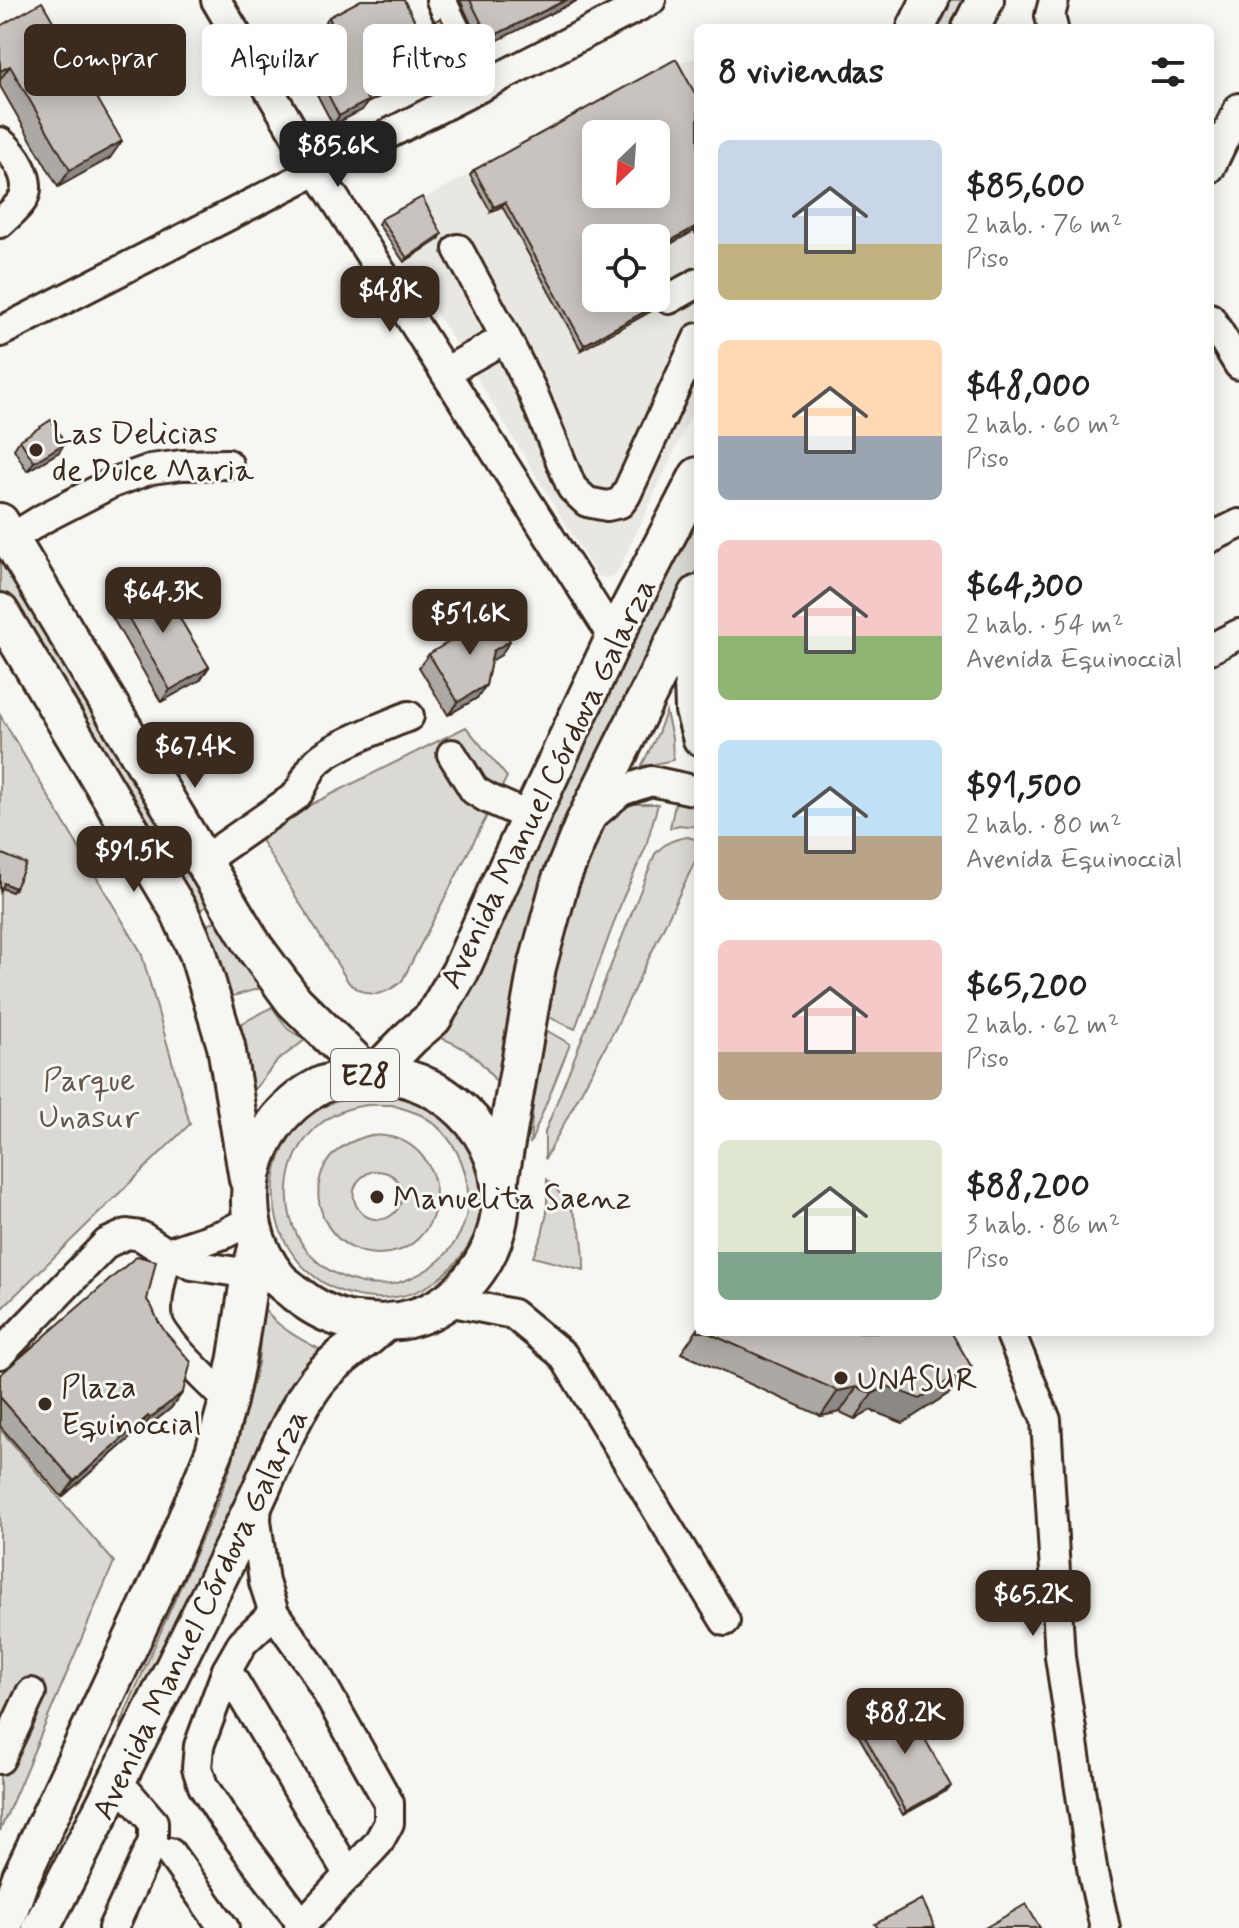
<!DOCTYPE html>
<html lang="es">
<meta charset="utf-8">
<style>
body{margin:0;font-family:Mynerve,sans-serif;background:#f2f2f2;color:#222;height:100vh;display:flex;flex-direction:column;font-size:30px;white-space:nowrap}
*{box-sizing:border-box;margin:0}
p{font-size:26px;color:#767676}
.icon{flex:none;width:44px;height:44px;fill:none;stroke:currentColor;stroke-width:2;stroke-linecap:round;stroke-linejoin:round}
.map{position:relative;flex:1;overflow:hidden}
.sheet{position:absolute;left:694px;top:24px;width:520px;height:1312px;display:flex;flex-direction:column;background:#fff;border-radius:12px;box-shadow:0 4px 20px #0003}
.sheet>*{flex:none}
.banner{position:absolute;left:24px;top:24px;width:550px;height:72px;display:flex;gap:16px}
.needle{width:52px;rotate:205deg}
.controls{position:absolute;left:582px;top:120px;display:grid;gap:16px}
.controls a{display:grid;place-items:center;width:88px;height:88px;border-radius:12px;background:#fff;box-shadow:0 4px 20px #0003;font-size:40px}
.price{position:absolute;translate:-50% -68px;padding:0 18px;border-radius:16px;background:#3b2a1e;color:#fff;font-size:26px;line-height:52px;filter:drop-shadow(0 2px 4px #0008)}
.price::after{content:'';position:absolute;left:50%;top:48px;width:24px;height:18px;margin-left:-12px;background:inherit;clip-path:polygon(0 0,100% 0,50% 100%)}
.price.active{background:#222;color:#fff}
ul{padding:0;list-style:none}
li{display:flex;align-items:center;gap:24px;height:200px;padding:0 24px}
li span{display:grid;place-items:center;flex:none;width:224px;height:160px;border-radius:12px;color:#555}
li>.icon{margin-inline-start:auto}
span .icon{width:96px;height:96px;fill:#fffc;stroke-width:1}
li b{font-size:34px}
h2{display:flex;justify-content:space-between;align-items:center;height:96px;padding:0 24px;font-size:34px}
.pill{padding:0 28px;border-radius:12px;background:#fff;box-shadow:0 4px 20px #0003;font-size:28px;line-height:72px}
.pill.active{background:#3b2a1e;color:#fff}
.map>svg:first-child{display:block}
.built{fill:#e8e7e2;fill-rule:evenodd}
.green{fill:#dad9d3;stroke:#8a8278;stroke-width:2;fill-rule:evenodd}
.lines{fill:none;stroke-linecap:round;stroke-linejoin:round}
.minor-casing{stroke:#3b2a1e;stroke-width:34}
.major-casing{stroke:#3b2a1e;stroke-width:42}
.minor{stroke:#f6f6f2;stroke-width:28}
.major{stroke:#f6f6f2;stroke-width:36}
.wall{fill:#aca8a3;stroke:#3b2a1e;stroke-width:2}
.shaded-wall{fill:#8c8885;stroke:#3b2a1e;stroke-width:2}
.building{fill:#c8c3be;stroke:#3b2a1e;stroke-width:2;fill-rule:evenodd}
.poi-dot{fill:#3b2a1e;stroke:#f6f6f2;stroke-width:3}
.labels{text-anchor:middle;stroke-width:6;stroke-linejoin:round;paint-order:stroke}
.shield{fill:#f6f6f2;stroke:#73675e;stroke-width:2}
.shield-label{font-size:30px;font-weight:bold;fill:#3b2a1e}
.poi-label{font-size:32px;fill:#3b2a1e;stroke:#f6f6f2;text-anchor:start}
.street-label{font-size:32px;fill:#3b2a1e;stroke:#f6f6f2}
.park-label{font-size:32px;fill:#63564b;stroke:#f6f6f2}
</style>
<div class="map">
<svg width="1239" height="1928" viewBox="0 0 1239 1928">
<rect width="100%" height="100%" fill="#f6f6f2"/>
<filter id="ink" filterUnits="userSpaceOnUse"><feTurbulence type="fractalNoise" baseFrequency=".0125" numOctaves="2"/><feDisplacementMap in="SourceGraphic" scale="16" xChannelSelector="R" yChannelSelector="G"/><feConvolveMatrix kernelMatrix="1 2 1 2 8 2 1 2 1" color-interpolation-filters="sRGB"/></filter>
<g filter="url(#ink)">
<path class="built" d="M 698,57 L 698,400 L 622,563 L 615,575 L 606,578 L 597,576 L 463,355 L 378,224 L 673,64 ZM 596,134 L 656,134 L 656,194 L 596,194 ZM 596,238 L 656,238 L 656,298 L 596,298 Z"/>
<g class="green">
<polygon points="946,0 972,0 959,28 932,28"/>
<path d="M 698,514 L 698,568 L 653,652 L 502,1091 C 484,1061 467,1046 433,1035 Z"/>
<polygon points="0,560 211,904 195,913 167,857 143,816 0,593"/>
<polygon points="666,712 672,738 673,760 641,767 658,733"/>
<polygon points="0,715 141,952 190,1124 0,1310"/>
<path d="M 466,727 L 507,777 L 402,981 C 383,997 369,999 349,983 L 256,832 Z"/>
<polygon points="676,799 686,801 698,807 698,827 679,825 670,828"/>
<polygon points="635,804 658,804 645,849 623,898 575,1029 546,1016 553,973 564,933 579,889 605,823 622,808"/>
<path d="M 688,837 L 698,840 L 698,855 L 616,1027 L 545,1159 L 545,1132 L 655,854 C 665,843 673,839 688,837 Z"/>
<polygon points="220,919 251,974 261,988 226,998 201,928"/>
<polygon points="272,1007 288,1029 305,1040 277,1061 253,1091 245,1057 235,1027"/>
<polygon points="544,1029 570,1044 530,1144 535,1076"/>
<path d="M 358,1092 C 370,1092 383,1090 395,1092 C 446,1101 483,1148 481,1200 C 481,1206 481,1212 480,1218 C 472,1247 455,1268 431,1284 C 414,1295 393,1299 373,1298 C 270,1291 236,1159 324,1105 C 334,1099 347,1096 358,1092 ZM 392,1105 C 401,1108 412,1111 421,1115 C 464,1138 483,1200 455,1242 C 441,1264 421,1276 397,1283 C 379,1287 360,1284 343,1277 C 261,1244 273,1121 361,1106 C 371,1104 382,1105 392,1105 Z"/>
<path d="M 367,1136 C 373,1136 379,1135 385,1136 C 425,1140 445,1183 432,1218 C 426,1233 413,1246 398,1251 C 325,1272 288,1174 349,1143 C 355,1140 361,1138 367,1136 ZM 373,1171 C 417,1169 406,1229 370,1218 C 364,1216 359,1211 356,1205 C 349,1190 358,1176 373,1171 Z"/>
<path d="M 547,1180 C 576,1207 585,1230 584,1270 L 533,1257 L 542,1235 L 547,1213 Z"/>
<path d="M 263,1308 C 278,1328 303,1341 325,1352 L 251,1473 L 184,1605 L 124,1732 L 120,1727 L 127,1708 L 217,1504 L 232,1463 L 258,1363 Z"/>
<polygon points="0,1429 114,1562 0,1831"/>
</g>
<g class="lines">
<defs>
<g id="minor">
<polyline points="216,0 317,171 614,638"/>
<polyline points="441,0 482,86"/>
<polyline points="1053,28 1050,16 1054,0"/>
<path d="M 0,142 C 15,154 33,180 23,199 C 18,208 7,216 0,223"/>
<polyline points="1210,168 1239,108"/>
<polyline points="458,249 506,338 532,391 572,488 587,502 607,506 620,503 626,495 698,338"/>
<polyline points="669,299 698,283"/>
<polyline points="1210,318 1239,365"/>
<polyline points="0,332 651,0"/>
<polyline points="445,372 506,338"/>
<polyline points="1210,538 1239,524"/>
<polyline points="10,539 44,518 112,483 151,469 182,465 228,464"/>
<polyline points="687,618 690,711 698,740"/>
<polyline points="1210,649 1239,634"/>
<polyline points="452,754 474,790 487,798 530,817"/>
<polyline points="593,815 621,791 651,781 698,791"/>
<path d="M 203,861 L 296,796 C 304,786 307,773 315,764 C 328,747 388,725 409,716"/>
<path d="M 167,1253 C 163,1274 154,1300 158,1321 C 163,1341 212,1385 228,1401"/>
<polyline points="167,1253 224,1234 251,1220"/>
<polyline points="448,1301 513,1314 563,1355 725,1621"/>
<polyline points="1010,1332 1046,1420 1060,1657 1093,1874 1105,1928"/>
<polyline points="0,1354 107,1243 127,1234 141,1236 167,1253 192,1265 250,1274"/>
<polyline points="257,1501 256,1520 264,1582 274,1613 313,1668 389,1803 389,1823 378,1843 299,1928"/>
<polyline points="274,1613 243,1642 227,1670 349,1875"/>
<polyline points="227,1670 199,1746 197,1768 203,1786 224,1819 302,1924"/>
<polyline points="0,1759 31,1693"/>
<polyline points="170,1853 224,1928"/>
<polyline points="113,1928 153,1841 153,1822 128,1793 116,1785"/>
</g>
<g id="major">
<polyline points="916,28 930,0"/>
<polyline points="971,28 985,0"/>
<polyline points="0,522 255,948 294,1001 368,1074"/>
<polyline points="0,612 179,911 198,953 226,1046 248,1179"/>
<polyline points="375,1074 412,1036 433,1018 460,972 504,874 614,638 698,476"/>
<polyline points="500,1177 537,967 560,882 584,823 698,594"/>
<polyline points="3,1928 21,1877 170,1559 214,1452 228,1401 237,1357 250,1274 258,1245"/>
<path d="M 41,1928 C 103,1809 164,1689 223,1568 C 236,1541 250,1514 262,1487 C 278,1451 293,1413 317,1381 C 331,1364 350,1350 368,1337 C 373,1333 379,1326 385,1323 C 390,1321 395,1321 400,1321 C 410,1319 420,1316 429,1312 C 462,1297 488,1263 497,1228 C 517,1149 454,1077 376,1074 C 366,1074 356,1077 347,1079 C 337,1081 326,1082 318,1087 C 247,1124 228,1216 278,1278 C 283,1284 290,1288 295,1293 C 310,1305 329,1316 348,1320 C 359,1322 373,1322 385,1323"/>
</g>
</defs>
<use href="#minor" class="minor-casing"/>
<use href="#major" class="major-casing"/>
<use href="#minor" class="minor"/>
<use href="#major" class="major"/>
</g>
<g class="wall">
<polygon points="460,0 578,0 482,48"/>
<polygon points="329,17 419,29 451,61 367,103 362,110 333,125 292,47 299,38 322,26"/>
<polygon points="0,26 110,158 58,187 0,86"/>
<polygon points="698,99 698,238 694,231 596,238 655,309 581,350 502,206 491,212 470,175 474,170"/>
<polygon points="381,219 439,239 404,262 378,224"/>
<polygon points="20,440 59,452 27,471 14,449"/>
<polygon points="117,598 164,606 209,667 200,680 161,702 108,610"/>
<polygon points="429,654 501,655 491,660 486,685 477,698 448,715 419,667"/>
<polygon points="147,1300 183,1392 171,1408 139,1434 137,1432 62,1497 0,1426 0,1375"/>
<polygon points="698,1329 698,1332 951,1332 954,1390 903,1423 870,1410 855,1419 840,1412 821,1416 681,1353"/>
<polygon points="859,1726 948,1790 903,1815 856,1731"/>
</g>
<g class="shaded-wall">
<polygon points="566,0 578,0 482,48 489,38"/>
<polygon points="458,52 451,61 367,103 362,110 333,125 339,116 366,97"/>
<polygon points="10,66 0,80 0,71"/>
<polygon points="122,141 110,158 58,187 70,170"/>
<polygon points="505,202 502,206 491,212 494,207"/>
<polygon points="697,226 694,231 656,252 656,249"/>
<polygon points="442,234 439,239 404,262 407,258"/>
<polygon points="659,304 655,309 581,350 584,345"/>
<polygon points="65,443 59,452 27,471 34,462"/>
<polygon points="510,641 501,655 484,665 493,651"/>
<polygon points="209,667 200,680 161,702 170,690"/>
<polygon points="486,685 477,698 448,715 458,702"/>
<polygon points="4,883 15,888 12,892 1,888"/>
<polygon points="971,1366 954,1390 903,1423 870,1410 855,1419 872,1394 887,1386"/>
<polygon points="857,1387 840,1412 821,1416 838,1391"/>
<polygon points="183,1392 171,1408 139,1434 150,1418"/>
<polygon points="148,1416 137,1432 62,1497 74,1481"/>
<polygon points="951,1786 948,1790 903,1815 906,1811"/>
</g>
<g class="building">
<polygon points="361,0 404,0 419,29 441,18 458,52 366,97 368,101 339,116 299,38 331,22 329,17"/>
<polygon points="470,0 566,0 489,38"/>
<polygon points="42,2 122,141 70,170 10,66 0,71 0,26"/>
<path d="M 676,59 L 698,99 L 698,228 L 697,226 L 656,249 L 656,238 L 596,238 L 596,298 L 656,298 L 656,296 L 659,304 L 584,345 L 505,202 L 494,207 L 474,170 ZM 596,134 L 656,134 L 656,194 L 596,194 Z"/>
<polygon points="422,197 442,234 407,258 381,219"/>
<polygon points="656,273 661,282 657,286 656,291"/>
<polygon points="51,420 65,443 34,462 20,440"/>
<polygon points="149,580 164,606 170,602 209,667 170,690 117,598"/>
<polygon points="494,614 510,641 493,651 486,685 458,702 429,654"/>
<polygon points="0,853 26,864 15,888 4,883 0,892"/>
<polygon points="137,1256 156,1261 147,1300 152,1307 158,1321 166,1333 191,1362 183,1392 150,1418 148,1416 74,1481 0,1397 0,1375"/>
<polygon points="706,1332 951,1332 971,1366 920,1399 887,1386 872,1394 857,1387 838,1391"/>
<polygon points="904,1701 951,1786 906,1811 859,1726"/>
<polygon points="922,1899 935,1928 878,1928 875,1924"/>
<polygon points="1026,1904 1040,1928 985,1928"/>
</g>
</g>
<g class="poi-dot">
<circle cx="36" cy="450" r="8"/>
<circle cx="377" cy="1197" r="8"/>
<circle cx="841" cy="1378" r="8"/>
<circle cx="45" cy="1404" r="8"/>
</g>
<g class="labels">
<rect class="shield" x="331" y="1049" width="68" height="52" rx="6"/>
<g class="shield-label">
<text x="365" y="1085">E28</text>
</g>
<g class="poi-label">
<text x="52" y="443">Las Delicias<tspan x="52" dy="37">de Dulce Maria</tspan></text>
<text x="393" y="1208">Manuelita Saenz</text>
<text x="857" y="1389">UNASUR</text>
<text x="61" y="1397">Plaza<tspan x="61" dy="37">Equinoccial</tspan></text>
</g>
<g class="street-label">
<text transform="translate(547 783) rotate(-64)" y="11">Avenida Manuel Córdova Galarza</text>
<text transform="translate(199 1614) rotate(-64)" y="11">Avenida Manuel Córdova Galarza</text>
</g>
<g class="park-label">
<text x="89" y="1090">Parque<tspan x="89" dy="37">Unasur</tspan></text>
</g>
</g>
</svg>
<div class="controls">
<a><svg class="needle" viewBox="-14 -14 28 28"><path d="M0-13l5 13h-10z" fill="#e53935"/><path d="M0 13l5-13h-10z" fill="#767676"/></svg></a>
<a><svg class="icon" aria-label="locate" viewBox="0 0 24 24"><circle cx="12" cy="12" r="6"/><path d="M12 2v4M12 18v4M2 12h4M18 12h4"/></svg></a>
</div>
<b class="price active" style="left:338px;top:189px">$85.6K</b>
<b class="price" style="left:390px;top:334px">$48K</b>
<b class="price" style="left:163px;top:635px">$64.3K</b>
<b class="price" style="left:470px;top:657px">$51.6K</b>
<b class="price" style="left:195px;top:790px">$67.4K</b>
<b class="price" style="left:134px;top:894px">$91.5K</b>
<b class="price" style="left:1033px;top:1638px">$65.2K</b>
<b class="price" style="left:905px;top:1756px">$88.2K</b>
<div class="banner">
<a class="pill active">Comprar</a>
<a class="pill">Alquilar</a>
<a class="pill">Filtros</a>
</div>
<section class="sheet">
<h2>8 viviendas<svg class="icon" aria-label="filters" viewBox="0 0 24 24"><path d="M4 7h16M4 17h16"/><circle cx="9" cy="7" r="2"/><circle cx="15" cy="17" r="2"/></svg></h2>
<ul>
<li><span style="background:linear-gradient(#c9d6e8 65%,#c2b280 0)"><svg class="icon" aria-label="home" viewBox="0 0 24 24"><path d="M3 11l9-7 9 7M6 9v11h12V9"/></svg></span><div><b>$85,600</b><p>2 hab. · 76 m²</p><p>Piso</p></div></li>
<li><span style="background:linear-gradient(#ffd9b3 60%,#9aa5b1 0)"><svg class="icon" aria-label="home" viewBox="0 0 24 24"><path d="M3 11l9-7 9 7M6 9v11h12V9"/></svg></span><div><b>$48,000</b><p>2 hab. · 60 m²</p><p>Piso</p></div></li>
<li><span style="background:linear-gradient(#f6c9c9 60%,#8fb573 0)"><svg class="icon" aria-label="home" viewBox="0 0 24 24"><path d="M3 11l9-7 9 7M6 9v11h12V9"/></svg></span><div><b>$64,300</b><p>2 hab. · 54 m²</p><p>Avenida Equinoccial</p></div></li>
<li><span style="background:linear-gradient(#bfe0f5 60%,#b9a48a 0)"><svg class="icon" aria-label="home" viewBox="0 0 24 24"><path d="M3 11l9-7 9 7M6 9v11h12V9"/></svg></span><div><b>$91,500</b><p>2 hab. · 80 m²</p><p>Avenida Equinoccial</p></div></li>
<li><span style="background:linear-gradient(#f6c9c9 70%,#b9a48a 0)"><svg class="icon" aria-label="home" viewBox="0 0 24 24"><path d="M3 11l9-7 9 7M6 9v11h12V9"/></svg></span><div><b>$65,200</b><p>2 hab. · 62 m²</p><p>Piso</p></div></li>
<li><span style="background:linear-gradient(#dfe7d0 70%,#7fa58c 0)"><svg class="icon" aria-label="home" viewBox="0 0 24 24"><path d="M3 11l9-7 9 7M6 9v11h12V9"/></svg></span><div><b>$88,200</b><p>3 hab. · 86 m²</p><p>Piso</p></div></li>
</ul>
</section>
</div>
